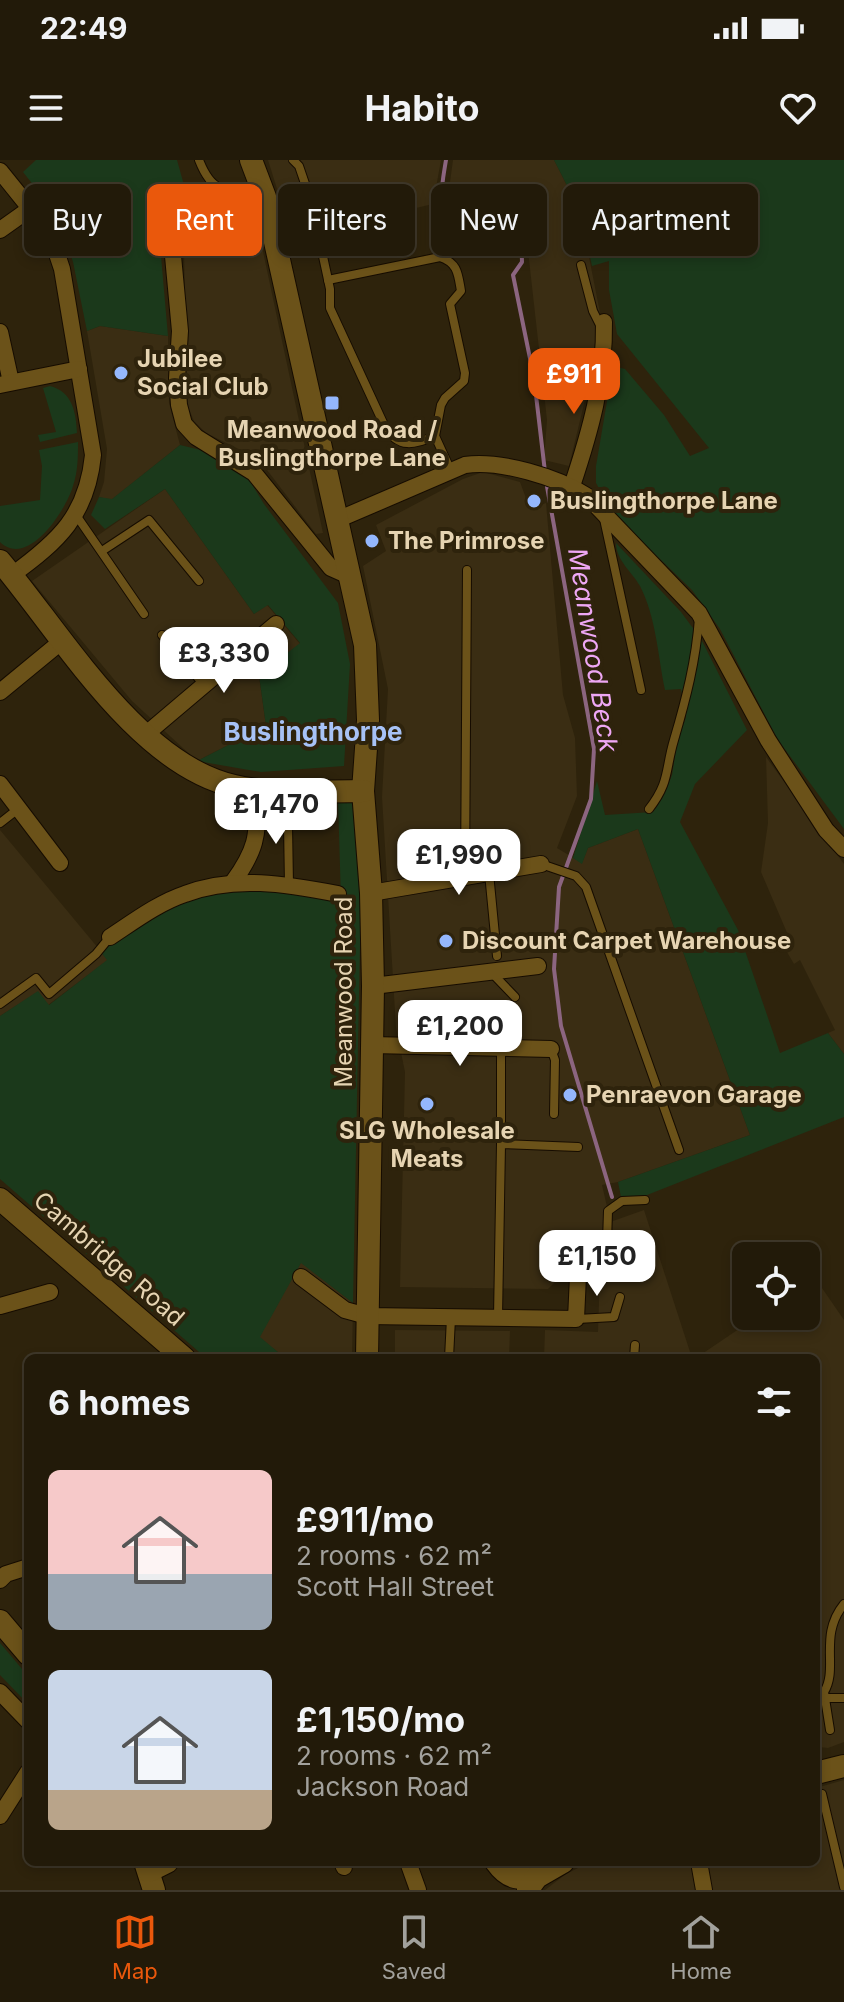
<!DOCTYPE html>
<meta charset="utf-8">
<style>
body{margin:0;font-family:Inter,sans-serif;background:#2a2312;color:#f1f3f6;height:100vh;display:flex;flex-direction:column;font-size:30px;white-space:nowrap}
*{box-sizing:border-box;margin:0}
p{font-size:26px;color:#a2a19c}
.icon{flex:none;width:44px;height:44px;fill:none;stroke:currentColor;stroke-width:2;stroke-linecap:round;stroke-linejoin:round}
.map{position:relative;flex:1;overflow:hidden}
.sheet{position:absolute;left:24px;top:1194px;width:796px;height:512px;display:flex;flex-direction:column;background:#221a09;border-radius:12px;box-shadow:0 4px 12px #0003,0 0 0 2px #3f382a}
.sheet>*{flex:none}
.hud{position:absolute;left:24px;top:24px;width:796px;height:72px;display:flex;gap:16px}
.tools{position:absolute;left:732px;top:1082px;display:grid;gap:16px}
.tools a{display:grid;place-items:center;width:88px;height:88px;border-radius:12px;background:#221a09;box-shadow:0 4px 12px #0003,0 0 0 2px #3f382a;font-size:40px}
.price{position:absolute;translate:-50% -68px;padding:0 18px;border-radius:16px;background:#fff;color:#222;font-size:26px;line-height:52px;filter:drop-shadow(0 2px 4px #0008)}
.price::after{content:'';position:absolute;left:50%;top:48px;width:24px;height:18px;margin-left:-12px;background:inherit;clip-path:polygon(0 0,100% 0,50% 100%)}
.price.on{background:#ea580c;color:#fff}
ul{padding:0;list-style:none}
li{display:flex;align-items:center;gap:24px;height:200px;padding:0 24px}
li span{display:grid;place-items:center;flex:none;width:224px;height:160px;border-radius:12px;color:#555}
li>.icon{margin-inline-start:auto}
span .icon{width:96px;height:96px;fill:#fffc;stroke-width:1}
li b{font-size:34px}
h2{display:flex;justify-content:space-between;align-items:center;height:96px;padding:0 24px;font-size:34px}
.pill{padding:0 28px;border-radius:12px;background:#221a09;box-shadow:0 4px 12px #0003,0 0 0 2px #3f382a;font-size:28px;line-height:72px}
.pill.on{background:#ea580c;color:#fff}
.status{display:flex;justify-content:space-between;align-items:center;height:56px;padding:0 40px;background:#221a09;direction:ltr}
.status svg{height:22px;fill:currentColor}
header{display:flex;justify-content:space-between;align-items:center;height:104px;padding:0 24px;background:#221a09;font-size:36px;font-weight:700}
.tab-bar{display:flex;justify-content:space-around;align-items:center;height:112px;border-top:2px solid #3f382a;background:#221a09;font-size:22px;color:#a2a19c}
.tab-bar a{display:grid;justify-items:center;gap:4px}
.tab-bar .on{color:#ea580c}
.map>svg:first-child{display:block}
.built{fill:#3a2d13}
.green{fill:#1b391b}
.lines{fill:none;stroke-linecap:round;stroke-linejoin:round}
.stream{stroke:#8c6580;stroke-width:4}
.lane-casing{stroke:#160c00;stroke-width:10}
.street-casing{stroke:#160c00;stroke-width:18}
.secondary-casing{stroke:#160c00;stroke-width:24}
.lane{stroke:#6b5219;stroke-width:8}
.street{stroke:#6b5219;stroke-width:16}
.secondary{stroke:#6b5219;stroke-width:22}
.poi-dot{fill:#94b7fd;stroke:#2e230c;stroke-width:3}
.labels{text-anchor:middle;stroke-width:8;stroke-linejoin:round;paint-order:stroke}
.poi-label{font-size:24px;font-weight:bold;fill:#e6d4b2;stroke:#2e230c;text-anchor:start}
.street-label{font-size:24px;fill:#e6d4b2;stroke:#2e230c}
.water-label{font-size:26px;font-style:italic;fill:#eea7f4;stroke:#2e230c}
.neighbourhood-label{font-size:26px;font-weight:bold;fill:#a7c2f6;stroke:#2e230c}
</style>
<div class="status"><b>22:49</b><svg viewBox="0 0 49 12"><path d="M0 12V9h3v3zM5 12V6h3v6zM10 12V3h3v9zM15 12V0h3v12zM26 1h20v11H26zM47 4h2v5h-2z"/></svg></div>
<header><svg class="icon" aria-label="menu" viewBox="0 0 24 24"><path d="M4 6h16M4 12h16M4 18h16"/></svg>Habito<svg class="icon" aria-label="heart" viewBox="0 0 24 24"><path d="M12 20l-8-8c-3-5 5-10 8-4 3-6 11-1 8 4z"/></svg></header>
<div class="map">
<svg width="844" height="1730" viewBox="0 0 844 1730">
<rect width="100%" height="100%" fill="#2e230c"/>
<g class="built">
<polygon points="268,0 441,0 433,44 292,77"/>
<polygon points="453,0 554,0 580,51 601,158 591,215 569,306 544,300 547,260 526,73 514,56 497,48 459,51 450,22"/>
<polygon points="252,40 323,373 316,374 264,306 251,295 206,273 194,261 187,245 184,90 200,85 189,43"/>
<polygon points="100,166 168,176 169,243 180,285 111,340 99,337 104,322 107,289 87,171"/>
<polygon points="483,312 520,322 530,349 546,343 563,535 575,578 577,636 557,688 582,703 588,688 638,669 750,975 618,1022 602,1025 608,1051 605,1070 613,1061 644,1050 692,1198 544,1198 545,1170 598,1172 601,1082 596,1099 557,1098 555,1122 548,1129 400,1127 405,912 396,868 382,637 388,529 363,406 386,391 376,365 463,319"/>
<polygon points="165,329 254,454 267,445 300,484 259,516 266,566 197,601 132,541 32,421"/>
<polygon points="766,597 844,704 844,894 828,873 835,870 800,800 794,804 780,780 788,775 761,712 768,663"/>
<polygon points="0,670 108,800 48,845 38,832 0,856"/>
<polygon points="301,1102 353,1143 352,1198 285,1198 259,1177"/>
<polygon points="822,1128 844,1160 844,1582 828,1588 819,1587 816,1582 816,1198 696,1198 758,1156 806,1156 806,1132"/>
<polygon points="395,1170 510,1171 509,1198 395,1198"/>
<polygon points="844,1620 844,1730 545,1730 566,1714 590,1702 816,1702 816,1628"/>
</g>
<g class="green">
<polygon points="36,0 177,0 201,86 161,96 168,176 100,166 87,171 73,102 58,56 23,12"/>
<polygon points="554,0 844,0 844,669 778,580 720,469 692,430 632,372 607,343 596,323 596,306 613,206 625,209 664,255 690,296 709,288 617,174 609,130 609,101 592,106 580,51"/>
<path d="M 50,226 C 73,232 76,253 77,273 L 40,282 L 38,275 L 56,272 L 43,228 Z"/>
<path d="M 78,282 C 78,297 78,311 73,326 C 66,350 28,409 0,382 L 0,346 L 40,340 L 42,306 L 39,290 Z"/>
<polygon points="180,285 205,291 248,318 264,344 338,443 350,504 344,606 261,612 197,601 266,566 259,515 300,483 268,445 254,454 165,329 105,369 91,355 99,337 112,339"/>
<path d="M 616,383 L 681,452 L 701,479 L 747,570 L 695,624 L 680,662 L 738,770 L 780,893 L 828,873 L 844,894 L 844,957 L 642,1037 L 621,1037 L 618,1022 L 750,975 L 638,669 L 588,688 L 582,704 L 573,698 L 597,621 L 605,655 L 653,652 L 663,637 L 672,615 L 677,583 L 686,557 L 681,529 L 665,530 C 658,496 656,457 640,426 C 632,412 616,400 616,383 Z"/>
<polygon points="338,640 356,644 361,733 353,1143 301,1103 260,1177 285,1198 206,1198 0,1019 0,856 38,831 49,845 107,800 100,791 150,757 185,739 246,726 341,740"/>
<polygon points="0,1483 28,1516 28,1544 0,1515"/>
</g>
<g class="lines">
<g class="stream">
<path d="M 446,0 C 441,31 436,44 469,59 L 486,53 L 507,61 L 521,72 L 522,102 L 513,115 L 534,218 L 545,312"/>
<polyline points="546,321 594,589 591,639 559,727 554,809 561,866 612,1037"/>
</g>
<defs>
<g id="lane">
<path d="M 199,0 C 213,36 226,31 260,25"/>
<polyline points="293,0 299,6 313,47"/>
<path d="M 321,87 L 330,129 L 330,148 L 385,267 C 399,289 414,285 435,276"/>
<polyline points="581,105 593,151 602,169"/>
<path d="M 328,120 L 440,97 C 458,103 458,114 461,131 L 450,144 L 465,213 L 464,221 L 445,238 L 441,245 L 435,276 L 451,311"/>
<polyline points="76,355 144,454"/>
<polyline points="604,359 641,530"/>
<polyline points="102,391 149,360 199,421"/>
<polyline points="162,475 204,525"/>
<path d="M 649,649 C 670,622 665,610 674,580 C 686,539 696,501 699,458"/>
<polyline points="0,663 18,649"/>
<polyline points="288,665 289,725"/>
<polyline points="541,704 576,716 586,727 679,990"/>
<polyline points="489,713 497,796"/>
<polyline points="465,716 467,410"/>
<polyline points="491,812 515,837"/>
<polyline points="0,844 36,818 49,834 96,794 110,777"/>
<polyline points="501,889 501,984"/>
<polyline points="551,889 555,900 554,954"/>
<polyline points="578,1116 606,1113 608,1051 622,1041 645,1040"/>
<polyline points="498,1157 501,984 578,987"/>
<polyline points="577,1159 614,1157 620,1137"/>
<polyline points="449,1198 451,1158"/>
<polyline points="634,1198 635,1185"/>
<path d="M 824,1532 C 839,1508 818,1476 844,1444"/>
<polyline points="816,1533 824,1532 830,1570"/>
<polyline points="825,1538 844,1538"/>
<polyline points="822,1634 844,1727"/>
</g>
<g id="street">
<path d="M 0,11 L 50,73 L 62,109 L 93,295 C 87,355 59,381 12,415"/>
<polyline points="0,70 31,48"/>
<polyline points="173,96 180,171 177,218 179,245 184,264 196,277 254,313 331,408 349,416"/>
<polyline points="0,172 11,222"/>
<polyline points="0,225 79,209"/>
<path d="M 572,326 C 590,272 605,220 604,162"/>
<path d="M 337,360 L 465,305 C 501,300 557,317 587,336 L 699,453 L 768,580 L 826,670 L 844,689"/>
<polyline points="0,532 62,481"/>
<polyline points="145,575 276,464"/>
<polyline points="0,624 60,703"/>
<path d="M 233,722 C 259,686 257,674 258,631"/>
<polyline points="371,733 541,704"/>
<path d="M 110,777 C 133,762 158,743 185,734 C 234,715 287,724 338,734"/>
<polyline points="373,826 538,806"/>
<polyline points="371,885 551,889"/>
<polyline points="301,1117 345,1150 367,1156 576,1159 578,1116"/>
<polyline points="0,1146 50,1132"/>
<polyline points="0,1420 6,1414 28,1407"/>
<polyline points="0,1532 28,1561"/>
<polyline points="0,1656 28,1612"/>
<polyline points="342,1702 344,1707"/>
<polyline points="408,1702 418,1730"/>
<polyline points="699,1702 704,1730"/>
</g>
<g id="secondary">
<polyline points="251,0 265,37 365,485 368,560 363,631 371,733 373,826 367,1198"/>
<path d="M 0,401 C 61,473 137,604 234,626 C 275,636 321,631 363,631"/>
<polyline points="0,1039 184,1198"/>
<polyline points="0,1461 28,1494"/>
<polyline points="816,1613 844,1606"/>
<polyline points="145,1702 154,1730"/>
<path d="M 496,1702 C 508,1719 517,1719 537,1717"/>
<polyline points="149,1711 167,1702"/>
<polyline points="528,1729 537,1717 563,1702"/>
</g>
</defs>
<use href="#lane" class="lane-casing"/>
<use href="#street" class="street-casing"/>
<use href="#secondary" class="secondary-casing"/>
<use href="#lane" class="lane"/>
<use href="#street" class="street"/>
<use href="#secondary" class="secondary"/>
</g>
<g class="poi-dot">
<circle cx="121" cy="213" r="8"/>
<rect x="324" y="235" width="16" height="16" rx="4"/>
<circle cx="534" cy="341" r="8"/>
<circle cx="372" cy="381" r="8"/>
<circle cx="446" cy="781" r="8"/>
<circle cx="570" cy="935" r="8"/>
<circle cx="427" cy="944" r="8"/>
</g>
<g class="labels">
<g class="poi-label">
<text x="137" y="207">Jubilee<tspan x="137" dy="28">Social Club</tspan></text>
<text x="332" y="278" text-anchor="middle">Meanwood Road /<tspan x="332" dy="28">Buslingthorpe Lane</tspan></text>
<text x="550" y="349">Buslingthorpe Lane</text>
<text x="388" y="389">The Primrose</text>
<text x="462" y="789">Discount Carpet Warehouse</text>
<text x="586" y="943">Penraevon Garage</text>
<text x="427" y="979" text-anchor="middle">SLG Wholesale<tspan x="427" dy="28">Meats</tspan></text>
</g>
<g class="street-label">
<text transform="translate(344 832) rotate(-90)" y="8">Meanwood Road</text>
<text transform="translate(109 1099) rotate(41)" y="8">Cambridge Road</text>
</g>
<g class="water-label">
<text transform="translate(593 490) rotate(81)" y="9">Meanwood Beck</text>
</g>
<g class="neighbourhood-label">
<text x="313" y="581">Buslingthorpe</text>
</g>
</g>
</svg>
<div class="tools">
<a><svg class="icon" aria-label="locate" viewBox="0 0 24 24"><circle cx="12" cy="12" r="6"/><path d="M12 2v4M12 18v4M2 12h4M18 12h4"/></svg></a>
</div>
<b class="price on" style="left:574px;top:256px">£911</b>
<b class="price" style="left:224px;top:535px">£3,330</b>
<b class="price" style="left:276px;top:686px">£1,470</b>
<b class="price" style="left:459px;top:737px">£1,990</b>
<b class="price" style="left:460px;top:908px">£1,200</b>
<b class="price" style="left:597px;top:1138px">£1,150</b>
<div class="hud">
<a class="pill">Buy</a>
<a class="pill on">Rent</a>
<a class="pill">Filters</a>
<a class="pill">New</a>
<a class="pill">Apartment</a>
</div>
<section class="sheet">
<h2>6 homes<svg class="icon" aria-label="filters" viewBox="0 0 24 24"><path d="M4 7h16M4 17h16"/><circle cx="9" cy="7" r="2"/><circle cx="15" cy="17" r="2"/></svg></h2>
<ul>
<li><span style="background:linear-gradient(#f6c9c9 65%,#9aa5b1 0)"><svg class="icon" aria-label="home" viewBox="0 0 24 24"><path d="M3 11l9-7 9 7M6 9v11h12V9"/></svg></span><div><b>£911/mo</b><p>2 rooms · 62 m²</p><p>Scott Hall Street</p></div></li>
<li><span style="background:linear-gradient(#c9d6e8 75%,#b9a48a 0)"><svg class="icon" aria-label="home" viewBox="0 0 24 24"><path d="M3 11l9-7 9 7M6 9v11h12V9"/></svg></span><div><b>£1,150/mo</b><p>2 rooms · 62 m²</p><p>Jackson Road</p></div></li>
</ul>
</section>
</div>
<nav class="tab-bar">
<a class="on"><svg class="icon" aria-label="map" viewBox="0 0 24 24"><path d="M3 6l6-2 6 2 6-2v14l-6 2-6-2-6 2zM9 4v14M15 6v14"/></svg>Map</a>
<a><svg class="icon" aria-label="saved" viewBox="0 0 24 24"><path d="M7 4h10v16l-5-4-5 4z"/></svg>Saved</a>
<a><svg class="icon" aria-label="home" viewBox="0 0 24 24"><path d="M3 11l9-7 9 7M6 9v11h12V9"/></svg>Home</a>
</nav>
